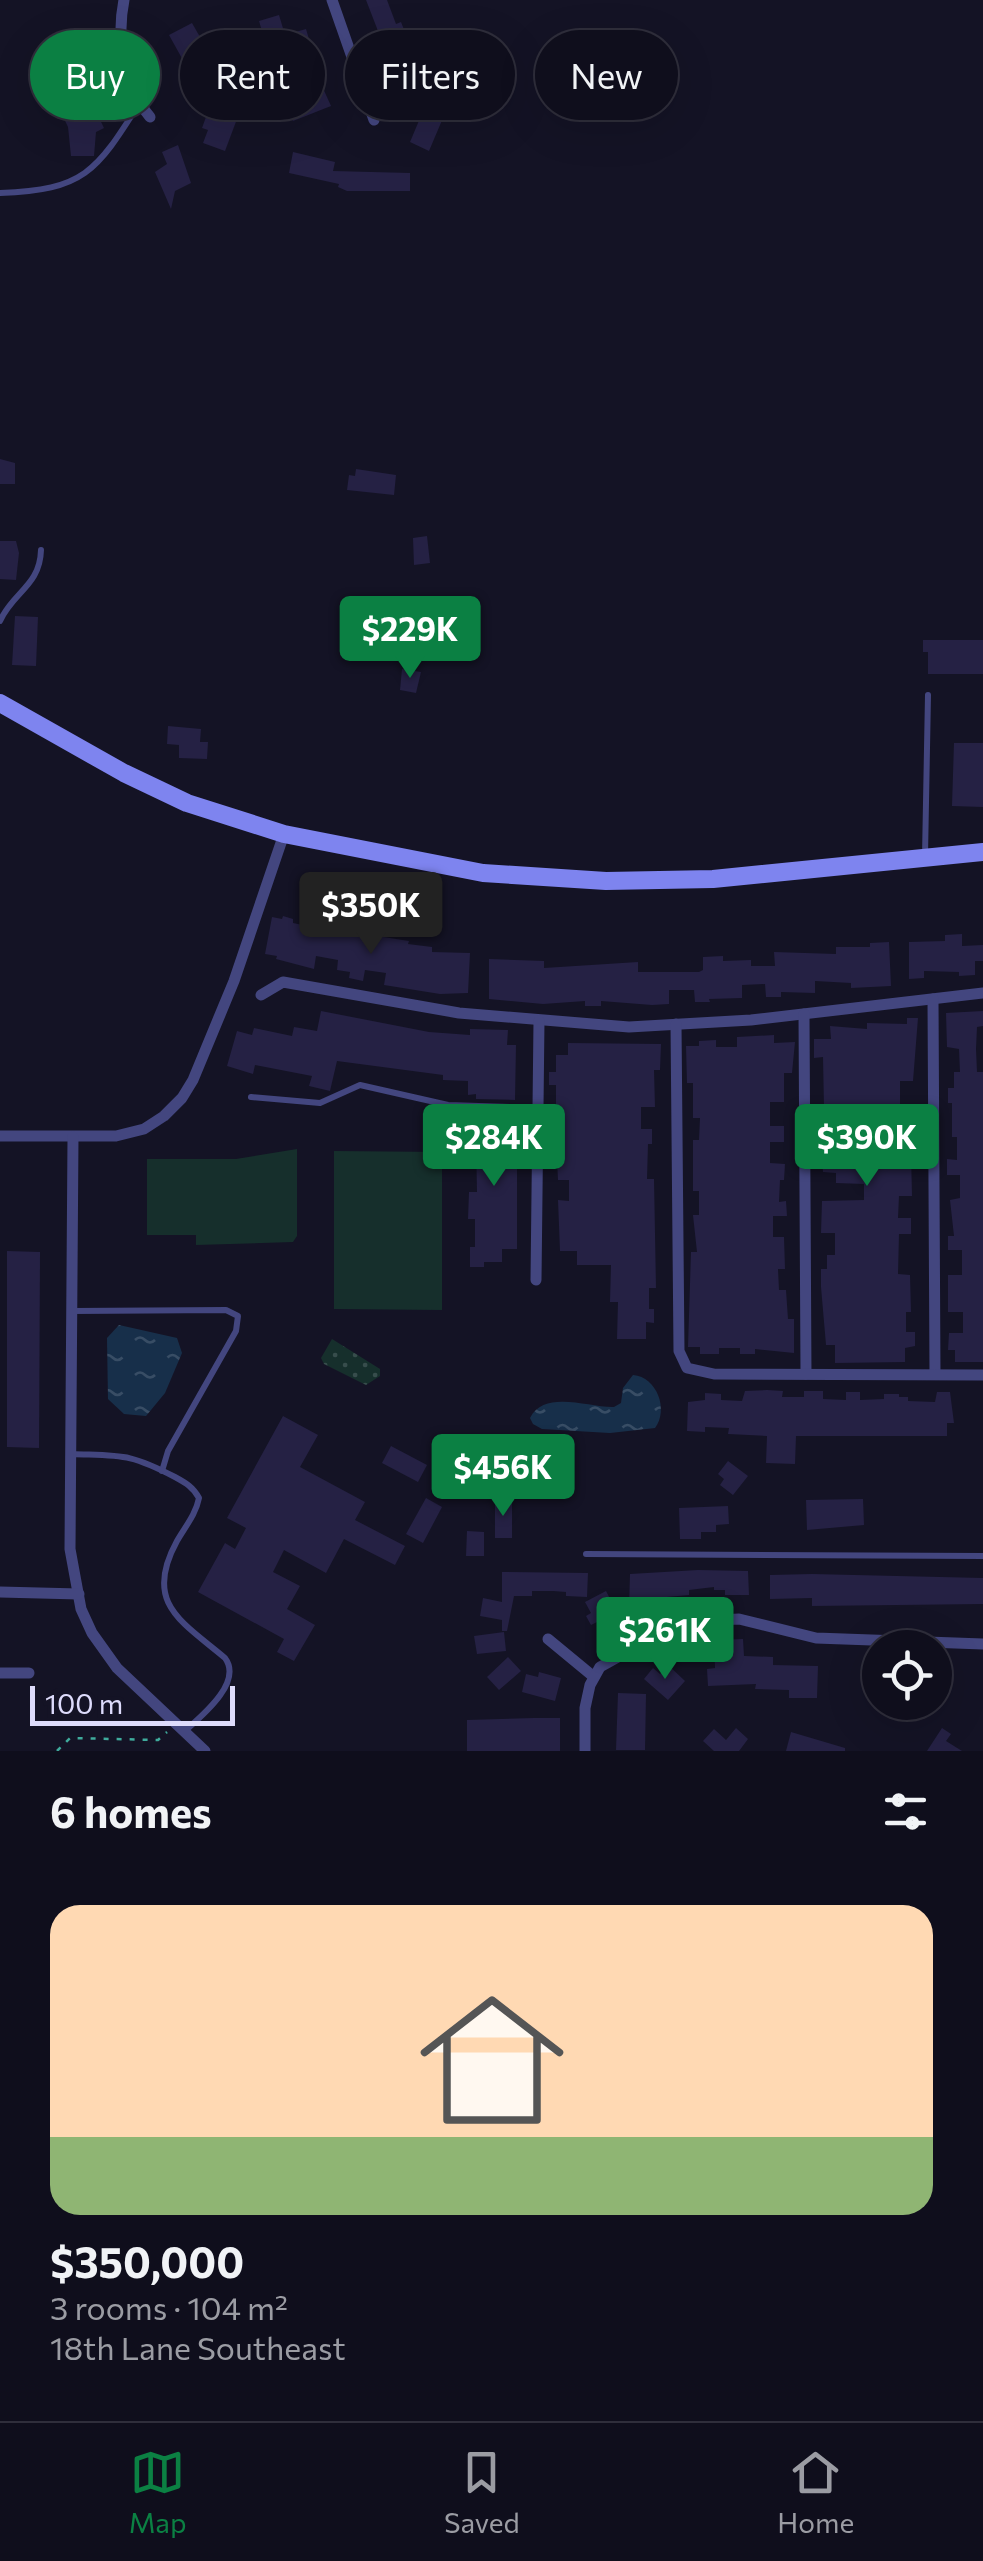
<!DOCTYPE html>
<meta charset="utf-8">
<style>
body{margin:0;font-family:Commissioner,sans-serif;background:#181725;color:#f1f3f6;height:100vh;display:flex;flex-direction:column;font-size:38px;white-space:nowrap}
*{box-sizing:border-box;margin:0}
p{font-size:32px;color:#9b9ca3}
.icon{flex:none;width:55px;height:55px;fill:none;stroke:currentColor;stroke-width:2;stroke-linecap:round;stroke-linejoin:round}
.map{position:relative;height:1751px;overflow:hidden}
.drawer{display:flex;flex-direction:column;background:#0f0e1c;flex:1}
.drawer>*{flex:none}
.guide{position:absolute;left:30px;top:30px;width:925px;height:90px;display:flex;gap:20px}
.buttons{position:absolute;left:862px;top:1630px;display:grid;gap:20px}
.buttons a{display:grid;place-items:center;width:90px;height:90px;border-radius:50%;background:#0f0e1c;box-shadow:0 10px 40px #0002,0 0 0 2px #2f2e3b;font-size:50px}
.scale{position:absolute;left:30px;bottom:25px;width:205px;box-sizing:border-box;padding-left:10px;border:5px solid #dddbfb;border-top:0;font-size:28px;line-height:35px;white-space:nowrap;color:#dddbfb;-webkit-text-stroke:8px #141325;paint-order:stroke}
.price{position:absolute;translate:-50% -85px;padding:0 22px;border-radius:10px;background:#0b8043;color:#fff;font-size:32px;line-height:65px;filter:drop-shadow(0 2px 5px #0008)}
.price::after{content:'';position:absolute;left:50%;top:60px;width:30px;height:22px;margin-left:-15px;background:inherit;clip-path:polygon(0 0,100% 0,50% 100%)}
.price.selected{background:#222;color:#fff}
ul{padding:0;list-style:none}
li{display:grid;align-content:center;gap:20px;height:530px;padding:0 50px}
li span{display:grid;place-items:center;height:310px;border-radius:30px;color:#555}
li>.icon{margin-inline-start:auto}
span .icon{width:180px;height:180px;fill:#fffc;stroke-width:1}
li b{font-size:42px}
h2{display:flex;justify-content:space-between;align-items:center;height:120px;padding:0 50px;font-size:42px}
.chip{padding:0 35px;border-radius:45px;background:#0f0e1c;box-shadow:0 10px 40px #0002,0 0 0 2px #2f2e3b;font-size:35px;line-height:90px}
.chip.selected{background:#0b8043;color:#fff}
.dock{display:flex;justify-content:space-around;align-items:center;height:140px;border-top:2px solid #2f2e3b;background:#0f0e1c;font-size:28px;color:#9b9ca3}
.dock a{display:grid;justify-items:center;gap:5px}
.dock .selected{color:#0b8043}
.map>svg:first-child{display:block}
.park{fill:url(#park-dots)}
.pitch{fill:#162f2c}
.water{fill:url(#water-ripples)}
.building{fill:#252144}
.lines{fill:none;stroke-linecap:round;stroke-linejoin:round}
.path{stroke:#3fab9c;stroke-width:2.5;stroke-dasharray:5 8;stroke-linecap:butt}
.lane{stroke:#43467f;stroke-width:6}
.street{stroke:#43467f;stroke-width:11}
.secondary{stroke:#7e84ef;stroke-width:18}
</style>
<div class="map">
<svg width="983" height="1751" viewBox="0 0 983 1751">
<defs>
<pattern id="park-dots" width="8" height="8" patternUnits="userSpaceOnUse" patternTransform="scale(2.5)"><rect width="8" height="8" fill="#162f2c"/><path d="M2 2h.1M6 6h.1" fill="none" stroke="#374d4c" stroke-width="1.8" stroke-linecap="round"/></pattern>
<pattern id="water-ripples" width="26" height="14" patternUnits="userSpaceOnUse" patternTransform="scale(2.5)"><rect width="26" height="14" fill="#172f4a"/><path d="M2 4q2-2 4 0t4 0M15 11q2-2 4 0t4 0" fill="none" stroke="#384d65"/></pattern>
</defs>
<rect width="100%" height="100%" fill="#141325"/>
<polygon class="park" points="332,1339 380,1369 380,1376 366,1385 324,1364 321,1358"/>
<g class="pitch">
<polygon points="297,1149 297,1236 293,1242 196,1245 196,1235 147,1235 147,1159 236,1159"/>
<polygon points="334,1151 442,1152 442,1310 334,1309"/>
</g>
<g class="water">
<polygon points="119,1325 177,1338 182,1353 165,1393 146,1416 124,1414 108,1399 107,1338"/>
<path d="M 633,1375 C 657,1377 669,1410 655,1428 L 610,1433 L 542,1429 L 533,1424 L 530,1418 C 545,1389 589,1408 614,1407 L 621,1403 L 623,1388 Z"/>
</g>
<g class="building">
<polygon points="366,0 387,0 396,24 401,22 423,78 406,85 391,53 382,56 373,33 378,31"/>
<polygon points="279,15 285,35 306,29 311,46 270,58 259,21"/>
<polygon points="192,23 212,58 189,71 169,35"/>
<polygon points="81,33 82,38 89,36 91,47 86,48 90,68 76,70 104,128 96,132 94,156 71,156 68,127 53,95 71,87 68,71 50,74 48,68 67,62 63,36"/>
<polygon points="314,68 331,106 293,121 277,83"/>
<polygon points="221,87 239,87 240,111 225,151 203,143 208,130 202,128 210,106 221,110"/>
<polygon points="434,92 451,99 429,151 410,142 426,104 429,105"/>
<polygon points="178,145 191,183 175,191 171,209 155,172 167,164 162,152"/>
<polygon points="293,152 335,162 333,171 410,173 410,191 347,191 338,187 339,184 289,173"/>
<polygon points="0,459 15,463 15,484 0,484"/>
<polygon points="356,469 396,475 394,495 347,490 349,475 355,476"/>
<polygon points="427,536 430,563 414,565 413,538"/>
<polygon points="0,541 16,541 19,553 16,580 0,579"/>
<polygon points="15,616 38,617 36,666 12,665"/>
<polygon points="923,640 983,640 983,674 928,674 928,652 923,652"/>
<polygon points="402,669 421,672 416,693 400,690"/>
<polygon points="168,726 201,729 200,742 208,742 207,759 179,758 179,745 167,744"/>
<polygon points="954,743 983,743 983,807 952,806"/>
<polygon points="283,916 293,919 293,923 327,930 328,925 340,927 339,930 409,941 408,944 432,947 432,952 470,953 468,993 440,994 384,985 386,973 365,970 363,981 349,978 350,972 337,970 338,960 316,956 314,969 276,959 277,956 265,954 272,917 282,919"/>
<polygon points="962,934 962,946 983,945 983,961 975,961 975,975 959,976 959,972 924,971 924,978 909,979 909,942 945,941 945,935"/>
<polygon points="889,942 891,986 851,988 851,983 815,981 815,993 781,992 781,997 766,997 765,984 742,985 742,998 709,999 710,1002 695,1002 694,990 669,990 669,1004 652,1005 601,1001 601,1006 585,1006 585,1001 543,1004 489,999 489,959 544,961 544,968 638,962 638,972 699,972 703,970 703,957 723,956 723,961 751,960 751,966 775,966 774,952 836,954 836,947 870,947 870,943"/>
<polygon points="321,1011 429,1032 470,1035 470,1029 508,1030 507,1045 516,1045 515,1100 476,1099 476,1094 468,1095 468,1081 443,1080 443,1075 337,1061 330,1091 309,1086 312,1076 255,1065 253,1074 227,1066 237,1031 252,1035 254,1028 292,1036 294,1027 317,1031"/>
<polygon points="983,1011 983,1026 977,1027 976,1049 977,1072 983,1072 983,1362 955,1362 955,1350 948,1350 949,1333 963,1333 963,1312 948,1312 948,1275 962,1275 962,1250 948,1250 948,1236 954,1236 950,1200 960,1198 960,1175 947,1175 947,1159 957,1160 957,1137 952,1137 952,1103 948,1103 948,1088 954,1088 954,1072 960,1072 959,1049 947,1047 946,1013"/>
<polygon points="907,1018 918,1018 913,1081 900,1081 900,1107 910,1107 912,1196 899,1196 898,1218 911,1218 911,1234 899,1234 898,1274 910,1275 911,1312 906,1312 906,1332 915,1332 915,1346 905,1348 905,1362 835,1363 835,1345 826,1345 821,1287 821,1269 827,1269 827,1255 835,1255 835,1233 821,1233 822,1201 864,1200 864,1184 836,1183 836,1173 823,1172 819,1123 819,1108 824,1108 823,1057 814,1058 814,1039 831,1039 830,1026 867,1029 867,1023 907,1024"/>
<polygon points="774,1035 774,1043 795,1042 792,1073 784,1073 784,1102 770,1102 770,1126 784,1126 784,1142 770,1142 770,1163 785,1164 784,1180 780,1180 779,1202 786,1201 787,1216 773,1216 773,1237 784,1237 785,1269 778,1269 779,1290 786,1290 788,1319 794,1319 794,1353 755,1349 755,1354 740,1354 740,1348 719,1348 719,1354 700,1354 700,1347 688,1347 691,1252 697,1252 693,1215 699,1215 699,1191 693,1191 693,1140 699,1140 700,1118 693,1118 693,1083 687,1083 686,1046 699,1046 699,1041 716,1040 716,1047 737,1047 737,1037"/>
<polygon points="568,1043 661,1044 660,1070 654,1070 655,1107 641,1107 641,1129 652,1129 652,1144 648,1144 647,1179 654,1179 656,1288 649,1288 649,1309 654,1309 654,1323 646,1322 646,1339 617,1339 618,1302 610,1302 611,1265 577,1265 577,1251 560,1251 558,1200 569,1201 569,1180 558,1180 556,1139 562,1139 562,1109 556,1109 556,1085 549,1085 549,1072 556,1072 556,1055 568,1055"/>
<polygon points="477,1113 505,1114 505,1130 517,1130 517,1249 502,1249 502,1262 484,1262 484,1267 470,1267 470,1247 475,1247 475,1219 468,1219 469,1192 477,1192 476,1143 471,1143 471,1116 477,1116"/>
<polygon points="7,1251 40,1252 39,1448 7,1447"/>
<polygon points="767,1390 783,1391 782,1397 804,1397 804,1391 823,1391 823,1399 846,1400 846,1392 860,1392 860,1400 884,1399 884,1394 899,1394 899,1397 908,1397 908,1401 935,1402 937,1392 950,1392 954,1423 947,1423 947,1436 796,1436 795,1464 766,1463 767,1436 728,1434 729,1428 705,1427 705,1432 687,1431 688,1402 705,1400 705,1393 721,1394 721,1400 742,1401 745,1391"/>
<polygon points="283,1416 318,1435 300,1467 365,1502 355,1520 405,1546 395,1565 344,1539 326,1573 284,1550 273,1572 300,1586 287,1609 315,1625 294,1661 277,1652 284,1639 198,1592 225,1543 235,1549 246,1528 227,1518"/>
<polygon points="391,1446 427,1465 418,1482 382,1463"/>
<polygon points="728,1461 748,1476 733,1495 720,1485 724,1479 718,1474"/>
<polygon points="426,1498 442,1507 423,1543 406,1534"/>
<polygon points="863,1499 864,1525 807,1530 806,1500"/>
<rect x="495" y="1500" width="17" height="38"/>
<polygon points="728,1506 729,1524 716,1525 716,1532 701,1532 701,1539 680,1539 679,1508"/>
<polygon points="467,1531 484,1532 484,1556 466,1556"/>
<polygon points="698,1570 748,1571 749,1595 725,1595 725,1590 714,1590 714,1587 689,1590 689,1595 645,1599 645,1607 629,1607 630,1574"/>
<polygon points="502,1572 588,1573 587,1597 566,1596 566,1592 553,1591 532,1591 532,1596 514,1596 507,1631 502,1631 502,1620 480,1616 483,1598 502,1602"/>
<polygon points="812,1574 983,1578 983,1604 812,1606 812,1598 770,1599 770,1575"/>
<polygon points="606,1591 617,1612 591,1625 586,1616 591,1613 585,1602"/>
<polygon points="504,1632 506,1651 477,1654 474,1636"/>
<polygon points="743,1639 744,1656 773,1657 773,1665 818,1666 817,1698 789,1698 789,1690 755,1689 756,1684 708,1686 707,1669 715,1668 714,1640"/>
<polygon points="508,1657 521,1671 499,1690 487,1677"/>
<polygon points="668,1665 685,1681 668,1700 644,1679 653,1668 660,1674"/>
<polygon points="539,1672 561,1678 555,1701 522,1692 526,1674 538,1677"/>
<polygon points="618,1693 646,1694 645,1750 616,1750"/>
<polygon points="534,1718 560,1718 560,1751 467,1751 467,1720"/>
<polygon points="736,1728 748,1739 739,1751 714,1751 703,1741 714,1729 726,1740"/>
<polygon points="942,1728 951,1734 946,1741 962,1751 927,1751"/>
<polygon points="791,1732 845,1748 845,1751 786,1751"/>
</g>
<g class="lines">
<polyline class="path" points="57,1751 70,1738 158,1740 167,1732"/>
<g class="lane">
<path d="M 0,193 C 84,190 96,172 139,104"/>
<path d="M 0,621 C 13,592 40,586 41,550"/>
<polyline points="925,856 928,695"/>
<polyline points="251,1097 320,1103 360,1085 448,1105 537,1108"/>
<polyline points="72,1311 226,1310 238,1316 236,1331 168,1451 162,1471"/>
<path d="M 72,1454 C 122,1456 129,1453 175,1477 C 186,1483 193,1487 199,1498 C 196,1514 185,1527 177,1541 C 143,1603 181,1621 225,1658 C 243,1682 203,1715 185,1731"/>
<polyline points="586,1554 983,1556"/>
</g>
<g class="street">
<path d="M 124,0 C 116,39 124,86 150,117"/>
<polyline points="332,0 374,120"/>
<polyline points="261,995 283,982 459,1013 629,1027 751,1020 983,993"/>
<polyline points="933,999 935,1374"/>
<polyline points="804,1014 806,1374"/>
<polyline points="676,1024 679,1351 687,1368 714,1374 983,1375"/>
<polyline points="0,1136 116,1136 144,1129 164,1116 182,1098 193,1080 234,981 284,834"/>
<polyline points="73,1137 70,1549 81,1609 92,1633 117,1668 205,1751"/>
<polyline points="536,1280 539,1021"/>
<polyline points="0,1592 79,1594"/>
<polyline points="548,1639 594,1677"/>
<polyline points="0,1673 29,1673"/>
<polyline points="585,1751 585,1708 590,1685 600,1667 681,1622 739,1619 816,1638 983,1644"/>
</g>
<polyline class="secondary" points="0,703 124,773 187,803 284,834 483,873 606,881 713,879 983,852"/>
</g>
</svg>
<div class="buttons">
<a><svg class="icon" aria-label="locate" viewBox="0 0 24 24"><circle cx="12" cy="12" r="6"/><path d="M12 2v4M12 18v4M2 12h4M18 12h4"/></svg></a>
</div>
<div class="scale">100 m</div>
<b class="price" style="left:410px;top:681px">$229K</b>
<b class="price selected" style="left:371px;top:957px">$350K</b>
<b class="price" style="left:494px;top:1189px">$284K</b>
<b class="price" style="left:867px;top:1189px">$390K</b>
<b class="price" style="left:503px;top:1519px">$456K</b>
<b class="price" style="left:665px;top:1682px">$261K</b>
<div class="guide">
<a class="chip selected">Buy</a>
<a class="chip">Rent</a>
<a class="chip">Filters</a>
<a class="chip">New</a>
</div>
</div>
<section class="drawer">
<h2>6 homes<svg class="icon" aria-label="filters" viewBox="0 0 24 24"><path d="M4 7h16M4 17h16"/><circle cx="9" cy="7" r="2"/><circle cx="15" cy="17" r="2"/></svg></h2>
<ul>
<li><span style="background:linear-gradient(#ffd9b3 75%,#8fb573 0)"><svg class="icon" aria-label="home" viewBox="0 0 24 24"><path d="M3 11l9-7 9 7M6 9v11h12V9"/></svg></span><div><b>$350,000</b><p>3 rooms · 104 m²</p><p>18th Lane Southeast</p></div></li>
</ul>
</section>
<nav class="dock">
<a class="selected"><svg class="icon" aria-label="map" viewBox="0 0 24 24"><path d="M3 6l6-2 6 2 6-2v14l-6 2-6-2-6 2zM9 4v14M15 6v14"/></svg>Map</a>
<a><svg class="icon" aria-label="saved" viewBox="0 0 24 24"><path d="M7 4h10v16l-5-4-5 4z"/></svg>Saved</a>
<a><svg class="icon" aria-label="home" viewBox="0 0 24 24"><path d="M3 11l9-7 9 7M6 9v11h12V9"/></svg>Home</a>
</nav>
